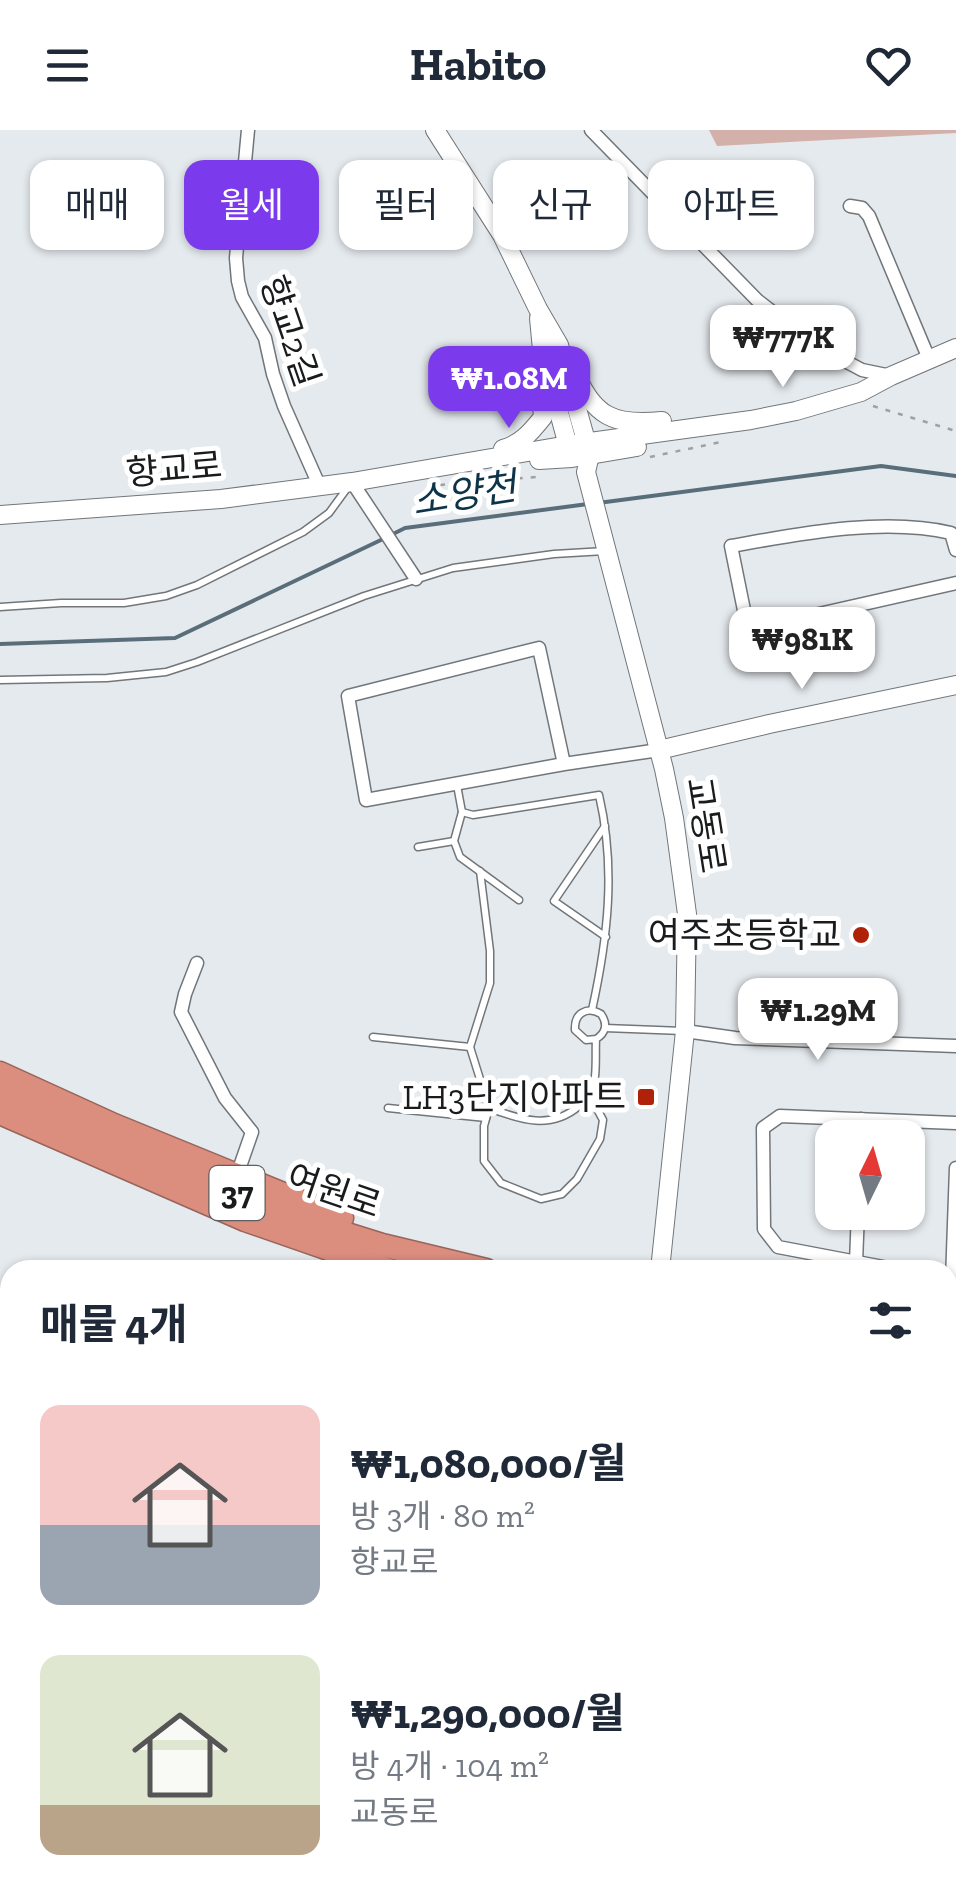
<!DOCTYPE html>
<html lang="ko">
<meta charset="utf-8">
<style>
body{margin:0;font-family:"Zilla Slab","Noto Sans KR",serif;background:#f6f6f7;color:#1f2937;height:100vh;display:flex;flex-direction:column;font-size:38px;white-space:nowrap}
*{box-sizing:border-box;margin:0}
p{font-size:32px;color:#747a83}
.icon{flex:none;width:55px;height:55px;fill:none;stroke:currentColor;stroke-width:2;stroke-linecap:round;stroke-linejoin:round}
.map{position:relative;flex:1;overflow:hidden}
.panel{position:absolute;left:0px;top:1130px;width:958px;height:642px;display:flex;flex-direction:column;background:#fff;border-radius:30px 30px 0 0;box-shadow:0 2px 8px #0004}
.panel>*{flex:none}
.banner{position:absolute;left:30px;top:30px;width:898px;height:90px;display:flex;gap:20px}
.needle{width:65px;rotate:5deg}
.fabs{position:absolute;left:815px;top:990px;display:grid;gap:20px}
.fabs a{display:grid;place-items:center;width:110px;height:110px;border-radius:20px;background:#fff;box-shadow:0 2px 8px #0004;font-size:50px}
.price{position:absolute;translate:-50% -85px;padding:0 22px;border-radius:20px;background:#fff;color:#222;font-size:32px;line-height:65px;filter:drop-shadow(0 2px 5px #0008)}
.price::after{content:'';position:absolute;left:50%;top:60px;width:30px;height:22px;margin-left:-15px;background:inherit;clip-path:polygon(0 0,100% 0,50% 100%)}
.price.current{background:#7c3aed;color:#fff}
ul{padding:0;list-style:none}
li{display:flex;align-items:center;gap:30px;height:250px;padding:0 40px}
li span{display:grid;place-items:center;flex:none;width:280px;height:200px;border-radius:20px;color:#555}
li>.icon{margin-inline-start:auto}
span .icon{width:120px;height:120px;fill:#fffc;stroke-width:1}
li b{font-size:42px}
h2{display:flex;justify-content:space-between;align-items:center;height:120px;padding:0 40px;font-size:42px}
.pill{padding:0 35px;border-radius:20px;background:#fff;box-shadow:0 2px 8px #0004;font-size:35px;line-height:90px}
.pill.current{background:#7c3aed;color:#fff}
header{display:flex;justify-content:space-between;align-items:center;height:130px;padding:0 40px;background:#fff;font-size:45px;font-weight:800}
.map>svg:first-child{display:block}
.forest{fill:#d3b0a9}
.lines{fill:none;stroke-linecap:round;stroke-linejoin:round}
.stream{stroke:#596e7a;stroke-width:4}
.lane-casing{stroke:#71767a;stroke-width:9}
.street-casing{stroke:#71767a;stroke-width:15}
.secondary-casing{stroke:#71767a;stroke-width:20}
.highway-casing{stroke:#97655c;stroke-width:25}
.path{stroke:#9ea2a5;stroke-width:2.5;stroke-dasharray:5 8;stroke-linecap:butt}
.lane{stroke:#fff;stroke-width:6}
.street{stroke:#fff;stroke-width:12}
.secondary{stroke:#fff;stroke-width:18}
.highway{stroke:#db8d7e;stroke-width:22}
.rail{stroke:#747779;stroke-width:4;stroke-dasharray:12 12;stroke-linecap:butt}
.poi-dot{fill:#af2209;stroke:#fff;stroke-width:4}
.labels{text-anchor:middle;stroke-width:10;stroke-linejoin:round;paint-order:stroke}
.shield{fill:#fff;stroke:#5e5f60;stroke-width:2.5}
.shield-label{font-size:32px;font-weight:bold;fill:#191b1c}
.street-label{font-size:35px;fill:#191b1c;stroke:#fff}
.poi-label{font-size:35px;fill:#191b1c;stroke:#fff;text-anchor:end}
.water-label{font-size:38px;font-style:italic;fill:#0c3348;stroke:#fff}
</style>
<header><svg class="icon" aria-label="menu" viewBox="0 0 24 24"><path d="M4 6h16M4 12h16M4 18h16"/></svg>Habito<svg class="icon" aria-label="heart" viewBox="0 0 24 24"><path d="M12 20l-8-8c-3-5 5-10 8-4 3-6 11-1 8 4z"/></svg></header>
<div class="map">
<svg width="956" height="1772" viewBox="0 0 956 1772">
<rect width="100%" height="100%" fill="#e5eaee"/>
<g class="forest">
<polygon points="709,0 956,0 956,3 717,16"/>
<polygon points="10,1268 10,1320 0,1320 0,1269"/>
<polygon points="10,1476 10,1555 4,1557 0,1587 0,1490 3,1490"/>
<polygon points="0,1589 10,1593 10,1638 0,1645"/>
</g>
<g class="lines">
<g class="stream">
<polyline points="598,373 881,336 956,346"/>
<polyline points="391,405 405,398 588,374"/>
<polyline points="0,514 175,508 383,409"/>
</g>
<defs>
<g id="lane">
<polyline points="0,477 61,473 124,473 166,466 197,455 303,402 329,383 348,357"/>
<polyline points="0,550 107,548 166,542 197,532 364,466 453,438 554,424 605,421"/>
<path d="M 457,655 L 462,682 L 473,685 L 599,665 C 616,738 608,807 592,880"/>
<polyline points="462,682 454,711 460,727 519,770"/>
<polyline points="605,696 554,771 606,807"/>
<polyline points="418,717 454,711"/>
<polyline points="480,741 490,821 490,853 470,917 489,978 484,996 484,1031 501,1053 541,1069 562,1064 577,1049 600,1009 603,990 590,966"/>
<polyline points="605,898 683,901"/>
<polyline points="373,907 470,917"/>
<polyline points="388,978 486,988"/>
<path d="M 489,978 C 521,990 551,1000 579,976 C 582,974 588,968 590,965 C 598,949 595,926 596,909 C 606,903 608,894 601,884 C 587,876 574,883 575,900 L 586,910 L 596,909"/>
<polyline points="948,1661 956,1664"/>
</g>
<g id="street">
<polyline points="248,0 236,128 238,151 242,167 265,208 273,244 284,276 319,355"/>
<polyline points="591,0 757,170 815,215 862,240 891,246"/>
<polyline points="850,76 862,78 869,86 929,229"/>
<polyline points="352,352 416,449"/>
<path d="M 956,420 L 951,403 C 883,387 799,404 731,416 L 748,500 L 956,453"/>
<polyline points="564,634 539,518 348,566 366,670 564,634 659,620"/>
<polyline points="197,833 185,864 181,882 225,968 252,1002 237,1045"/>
<polyline points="685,901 735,908 956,916"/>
<polyline points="860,1008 861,989"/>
<polyline points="856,1132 858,1082"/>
<polyline points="899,1140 778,1117 764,1099 763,998 780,986 956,993"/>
<polyline points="952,1150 956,1038"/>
<polyline points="948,1486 951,1487 948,1498"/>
<polyline points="897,1762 898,1772"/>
<polyline points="174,1772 175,1762"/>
<polyline points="427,1772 428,1762"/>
<polyline points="767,1772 768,1762"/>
</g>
<g id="secondary">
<polyline points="435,0 502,105 538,179 559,215 590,325 586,342 664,639 674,688 687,784 685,901 660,1140"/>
<polyline points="539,188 542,220 570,323"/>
<path d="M 574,240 C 593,287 614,296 662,291"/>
<path d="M 503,319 C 521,314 531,302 543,287 L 540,251"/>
<polyline points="539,330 572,328 637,317"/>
<polyline points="0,385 221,369 352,352 568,315 751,290 796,281 861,262 891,246 956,218"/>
<polyline points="659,620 769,594 956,555"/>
<polyline points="560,1772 561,1762"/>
</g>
<g id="highway">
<polyline points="0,943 114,995 342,1088"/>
<polyline points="0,961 53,987 299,1089 382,1115 486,1140"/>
<polyline points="0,983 245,1090 389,1140"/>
<polyline points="948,1233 956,1235"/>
<polyline points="948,1254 956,1255"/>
</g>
</defs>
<use href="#lane" class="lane-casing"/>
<use href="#street" class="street-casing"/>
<use href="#secondary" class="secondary-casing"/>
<use href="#highway" class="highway-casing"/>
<g class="path">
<polyline points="873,276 956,301"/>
<polyline points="650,327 721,312"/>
<polyline points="440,355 536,347"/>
</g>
<use href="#lane" class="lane"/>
<use href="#street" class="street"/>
<use href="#secondary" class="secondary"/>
<use href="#highway" class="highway"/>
<g class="rail">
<polyline points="0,1188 10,1191"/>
<polyline points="948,1413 956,1415"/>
</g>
</g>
<g class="poi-dot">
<circle cx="861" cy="805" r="10"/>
<rect x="636" y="957" width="20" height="20" rx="5"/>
</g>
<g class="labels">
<rect class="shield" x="209.5" y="1036" width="55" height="54" rx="8"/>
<g class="shield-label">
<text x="237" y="1074">37</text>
</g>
<g class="street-label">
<text transform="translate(290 201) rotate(71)" y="12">향교2길</text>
<text transform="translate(174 339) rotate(-5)" y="12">향교로</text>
<text transform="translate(706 695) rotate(81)" y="12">교동로</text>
<text transform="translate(334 1061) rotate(19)" y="12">여원로</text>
</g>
<g class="poi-label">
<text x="841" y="817">여주초등학교</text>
<text x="626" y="979">LH3단지아파트</text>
</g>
<g class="water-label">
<text transform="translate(464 364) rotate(-9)" y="13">소양천</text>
</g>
</g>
</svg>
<div class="fabs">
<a><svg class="needle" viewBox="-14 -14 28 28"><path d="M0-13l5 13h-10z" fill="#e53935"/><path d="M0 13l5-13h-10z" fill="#747a83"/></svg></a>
</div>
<b class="price" style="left:783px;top:260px">₩777K</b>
<b class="price current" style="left:509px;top:301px">₩1.08M</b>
<b class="price" style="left:802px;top:562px">₩981K</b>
<b class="price" style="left:818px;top:933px">₩1.29M</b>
<div class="banner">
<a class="pill">매매</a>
<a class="pill current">월세</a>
<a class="pill">필터</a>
<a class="pill">신규</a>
<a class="pill">아파트</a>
</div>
<section class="panel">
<h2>매물 4개<svg class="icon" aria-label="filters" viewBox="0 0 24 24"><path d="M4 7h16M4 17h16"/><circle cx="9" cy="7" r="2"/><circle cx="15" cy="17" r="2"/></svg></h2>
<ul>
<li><span style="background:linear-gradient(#f6c9c9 60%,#9aa5b1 0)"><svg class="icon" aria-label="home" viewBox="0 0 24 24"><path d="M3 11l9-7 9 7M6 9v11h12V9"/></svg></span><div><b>₩1,080,000/월</b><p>방 3개 · 80 m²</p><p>향교로</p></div></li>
<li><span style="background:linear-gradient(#dfe7d0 75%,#b9a48a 0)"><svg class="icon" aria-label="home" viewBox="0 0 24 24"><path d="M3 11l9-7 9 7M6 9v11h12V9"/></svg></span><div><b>₩1,290,000/월</b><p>방 4개 · 104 m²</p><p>교동로</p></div></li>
</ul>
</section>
</div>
